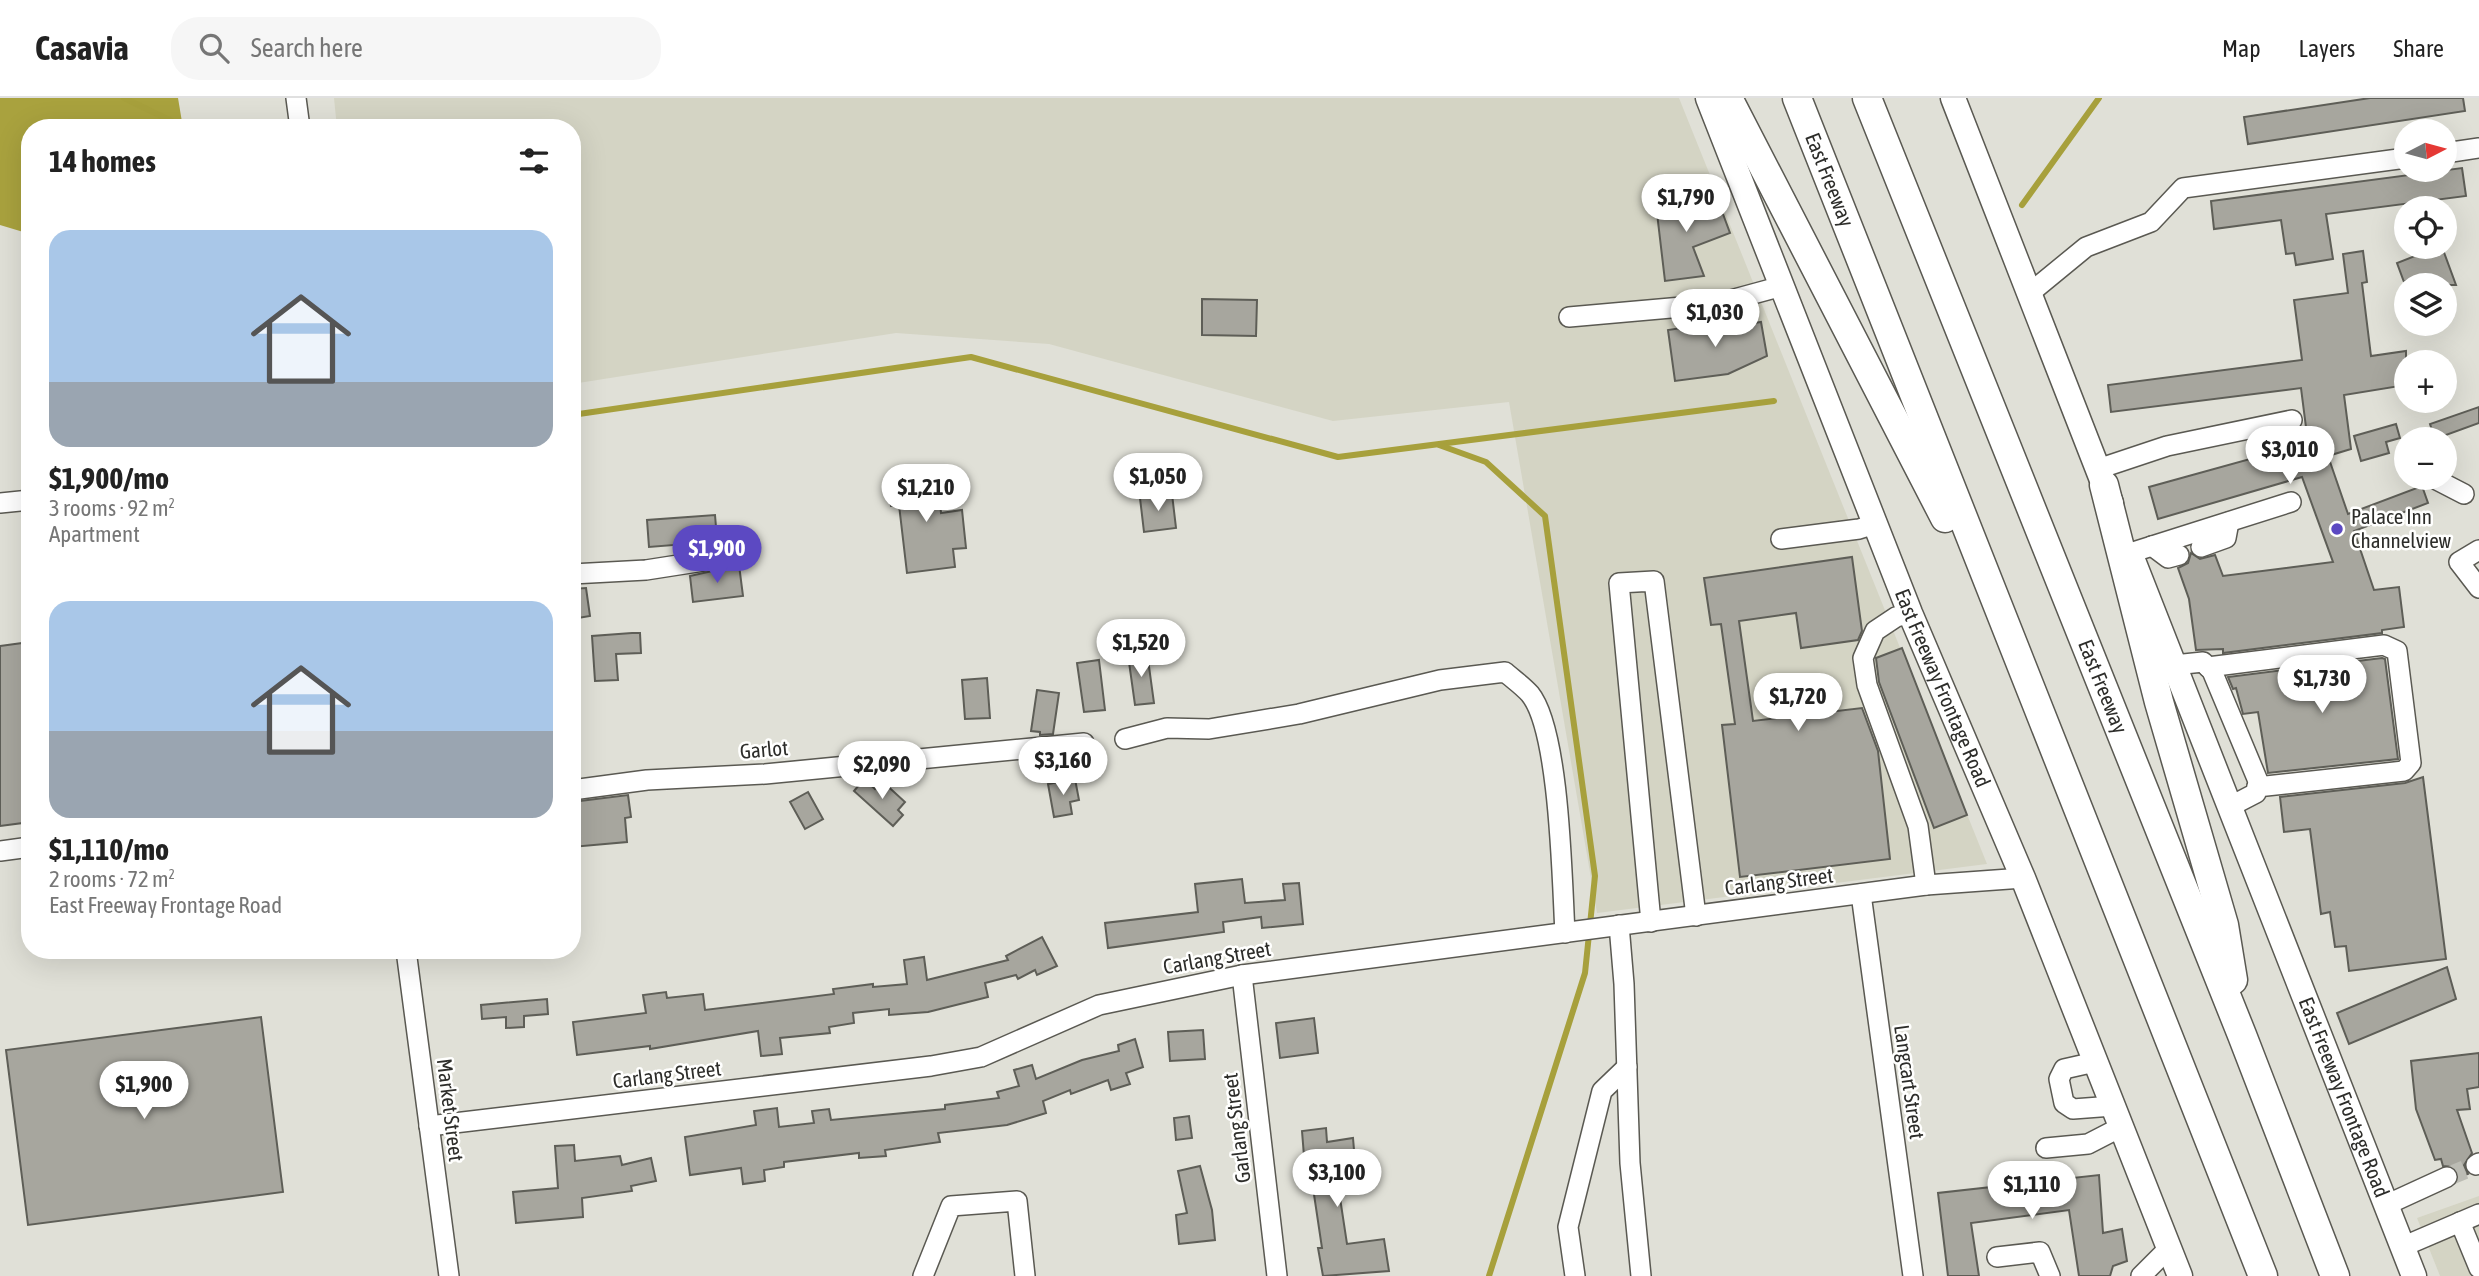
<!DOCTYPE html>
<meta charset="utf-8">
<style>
body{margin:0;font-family:"Asap Condensed",sans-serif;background:#f6f6f6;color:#222;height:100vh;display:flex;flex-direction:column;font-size:26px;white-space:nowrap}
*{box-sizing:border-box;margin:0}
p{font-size:23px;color:#767676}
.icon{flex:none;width:38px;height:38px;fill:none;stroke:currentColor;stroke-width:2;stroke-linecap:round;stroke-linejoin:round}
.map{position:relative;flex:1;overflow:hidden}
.panel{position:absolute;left:21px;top:21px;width:560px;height:840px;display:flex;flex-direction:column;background:#fff;border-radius:28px;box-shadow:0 7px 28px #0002}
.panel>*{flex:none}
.needle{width:46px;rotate:84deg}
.tools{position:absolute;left:2394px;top:21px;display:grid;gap:14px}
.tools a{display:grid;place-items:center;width:63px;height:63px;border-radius:50%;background:#fff;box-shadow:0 7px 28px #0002;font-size:35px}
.price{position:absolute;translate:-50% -60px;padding:0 16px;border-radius:24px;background:#fff;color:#222;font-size:23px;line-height:46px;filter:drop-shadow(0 2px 4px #0008)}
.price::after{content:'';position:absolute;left:50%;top:42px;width:21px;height:16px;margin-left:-10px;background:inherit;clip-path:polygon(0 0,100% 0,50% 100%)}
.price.current{background:#5c49c2;color:#fff}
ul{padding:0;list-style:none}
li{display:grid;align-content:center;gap:14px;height:371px;padding:0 28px}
li span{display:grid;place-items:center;height:217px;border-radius:21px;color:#555}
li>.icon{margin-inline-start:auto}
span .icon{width:126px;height:126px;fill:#fffc;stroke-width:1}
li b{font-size:30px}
h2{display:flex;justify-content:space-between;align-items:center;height:84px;padding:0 28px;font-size:30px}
header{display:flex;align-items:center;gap:42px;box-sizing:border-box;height:98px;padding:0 35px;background:#fff;border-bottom:2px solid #e0e0e0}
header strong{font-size:33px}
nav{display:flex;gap:38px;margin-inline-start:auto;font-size:24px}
.search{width:490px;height:63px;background:#f6f6f6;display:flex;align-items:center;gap:18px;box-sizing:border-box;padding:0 24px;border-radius:28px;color:#767676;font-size:26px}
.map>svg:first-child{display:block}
.built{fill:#d4d4c4}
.forest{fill:#a9a23e}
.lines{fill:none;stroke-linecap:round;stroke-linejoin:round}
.stream{stroke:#a7a03c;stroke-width:6}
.building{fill:#a7a69e;stroke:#5e5e57;stroke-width:2}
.minor-tunnel{stroke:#bcbcb4;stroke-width:19;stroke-dasharray:19 10;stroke-linecap:butt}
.minor-casing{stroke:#5a5952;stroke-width:22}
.major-casing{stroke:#5a5952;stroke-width:27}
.highway-casing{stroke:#5a5952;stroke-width:31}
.minor{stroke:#fff;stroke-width:19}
.major{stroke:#fff;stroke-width:24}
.highway{stroke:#fff;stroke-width:28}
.poi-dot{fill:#5c49c2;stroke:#fffffe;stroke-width:2.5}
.labels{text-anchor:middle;stroke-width:5;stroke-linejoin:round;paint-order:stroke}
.street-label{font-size:21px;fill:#2d2d2a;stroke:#fffffe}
.poi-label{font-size:21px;fill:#2d2d2a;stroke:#fffffe;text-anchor:start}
</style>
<header>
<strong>Casavia</strong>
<div class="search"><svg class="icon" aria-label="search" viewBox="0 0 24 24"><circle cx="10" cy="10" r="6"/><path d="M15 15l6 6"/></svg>Search here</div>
<nav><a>Map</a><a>Layers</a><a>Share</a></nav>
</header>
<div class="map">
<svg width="2479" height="1178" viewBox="0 0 2479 1178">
<rect width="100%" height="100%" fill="#e0e0d7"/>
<g class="built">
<polygon points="334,0 1679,0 1987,766 1597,815 1509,304 1333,323 1049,246 896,235 572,286 572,30 337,30"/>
<polygon points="2479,1098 2479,1178 2440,1178 2417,1120"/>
</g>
<polygon class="forest" points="0,0 178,0 183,30 30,30 30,136 0,127"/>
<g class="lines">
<g class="stream">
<polyline points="124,0 186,30"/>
<polyline points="2022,107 2099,0"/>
<polyline points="572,317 971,259 1338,359 1774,303"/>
<polyline points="1439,347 1486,364 1545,418 1595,778 1585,875 1489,1178"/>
</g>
</g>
<g class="building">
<polygon points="2370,0 2463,0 2465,13 2248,46 2244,19"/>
<polygon points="2462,70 2466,98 2326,116 2333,161 2296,167 2294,155 2286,156 2281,122 2214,131 2211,103"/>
<polygon points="1671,92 1679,115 1717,100 1730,135 1693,149 1704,178 1665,183 1655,98"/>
<polygon points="2438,149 2442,149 2456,187 2424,187 2422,177 2404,184 2397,165"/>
<polygon points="2363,153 2367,184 2362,185 2371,258 2406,253 2406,287 2344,297 2351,351 2328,358 2348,416 2422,388 2428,405 2354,433 2374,492 2399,489 2404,529 2382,532 2382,535 2223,555 2223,551 2196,552 2189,501 2178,470 2188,465 2191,455 2200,461 2215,457 2223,478 2333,464 2302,379 2158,421 2149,389 2308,345 2301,290 2111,314 2108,287 2302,262 2294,202 2348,195 2343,156"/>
<polygon points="1202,201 1257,202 1256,238 1202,237"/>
<polygon points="1721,224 1722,230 1761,224 1767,258 1728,276 1675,283 1668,232"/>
<polygon points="2479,309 2479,325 2435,341 2430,326"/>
<polygon points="2396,326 2400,340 2386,344 2389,355 2361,363 2354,338"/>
<polygon points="937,376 941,415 962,412 966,450 953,451 955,469 907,475 899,407 891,408 887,382"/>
<polygon points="1172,396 1176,430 1144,434 1140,400"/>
<polygon points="715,417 718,453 709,450 687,453 686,446 649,449 647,422"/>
<polygon points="1852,459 1862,533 1858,542 1801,550 1796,515 1739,523 1753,623 1862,610 1878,653 1890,761 1740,779 1722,627 1735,626 1721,526 1711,527 1704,480"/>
<polygon points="739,467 743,498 693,504 690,478"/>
<polygon points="586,490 590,518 572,521 572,491"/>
<polygon points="632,535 640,535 641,555 616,556 618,582 595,583 592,538"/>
<polygon points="30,544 30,724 0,728 0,548"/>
<polygon points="1902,550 1967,717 1934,730 1879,584 1876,560"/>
<polygon points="1147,554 1154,605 1135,607 1128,557"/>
<polygon points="2382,560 2385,561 2398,661 2268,675 2258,614 2243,616 2236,590 2233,591 2228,579"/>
<polygon points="1099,562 1105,612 1084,614 1077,565"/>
<polygon points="987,580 990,620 965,621 962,582"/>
<polygon points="1037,592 1059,595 1053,636 1040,637 1040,634 1031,633"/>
<polygon points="2423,679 2446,861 2349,873 2346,848 2335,849 2330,814 2321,816 2310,731 2284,734 2280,699 2405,685"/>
<polygon points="864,681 875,691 882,683 905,704 898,712 903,717 893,728 854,693"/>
<polygon points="1075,681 1079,702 1070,704 1072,716 1054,719 1048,686"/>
<polygon points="808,694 823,721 805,731 790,704"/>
<polygon points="628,697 631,719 625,720 627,744 572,749 572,704"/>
<polygon points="1242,781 1245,805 1285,802 1283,786 1299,785 1303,826 1262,830 1261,819 1223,824 1224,834 1108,850 1105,825 1198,814 1195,786"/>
<polygon points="1042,839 1057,868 1037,877 1035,872 1018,881 1016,877 985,885 988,899 928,914 889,917 889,911 853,915 854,925 829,929 830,935 780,940 782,956 761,958 758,933 650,951 650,948 577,957 573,924 646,915 643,897 666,894 667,900 703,896 705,912 834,896 833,891 873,886 873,889 907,886 904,862 924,859 927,882 1008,862 1006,858"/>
<polygon points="2447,869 2456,901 2349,946 2337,915"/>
<polygon points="547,901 548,916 524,918 524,929 506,930 506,919 482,921 481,907"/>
<polygon points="261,919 283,1094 28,1127 6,952"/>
<polygon points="1314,920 1318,955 1280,960 1276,925"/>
<polygon points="1203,932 1205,961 1170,963 1168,934"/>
<polygon points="1135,941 1143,969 1126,975 1130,986 1111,992 1108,982 1071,996 1070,992 1043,1003 1046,1015 1007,1027 938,1035 940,1044 885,1052 886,1058 859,1060 859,1055 784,1064 784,1069 764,1072 765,1083 743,1086 741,1070 690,1077 685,1039 756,1027 754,1013 777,1010 779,1029 814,1025 812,1013 829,1011 831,1022 945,1011 945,1007 999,1000 997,994 1019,988 1014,972 1032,967 1036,981 1082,962 1119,953 1118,947"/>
<polygon points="2479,955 2479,989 2467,991 2470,1011 2457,1012 2472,1055 2464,1067 2468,1076 2459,1079 2453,1069 2443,1068 2441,1061 2435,1062 2416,1011 2411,963"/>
<polygon points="1189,1018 1192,1040 1176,1042 1174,1020"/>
<polygon points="1326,1030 1327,1044 1353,1040 1355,1064 1335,1067 1347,1146 1384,1141 1389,1173 1323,1178 1318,1150 1322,1150 1312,1083 1306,1083 1302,1033"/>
<polygon points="574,1047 575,1063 620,1058 622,1067 651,1060 656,1083 631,1088 632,1093 582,1100 583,1119 516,1125 513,1094 558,1090 555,1048"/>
<polygon points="1200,1068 1212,1112 1215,1142 1179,1146 1176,1117 1187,1115 1178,1073"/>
<polygon points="2099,1077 2103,1135 2122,1131 2127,1163 2113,1168 2110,1178 2079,1178 2069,1112 1971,1125 1979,1178 1948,1178 1938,1095"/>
</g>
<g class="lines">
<polyline class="minor-tunnel" points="2447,1079 2476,1067"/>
<defs>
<g id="minor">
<polyline points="296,0 300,30"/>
<polyline points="2445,55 2479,50"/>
<polyline points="2030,195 2086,149 2151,124 2183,90 2406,60"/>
<polyline points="1569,219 1716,206 1782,188"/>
<polyline points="2098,371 2167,348 2292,322"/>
<polyline points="2433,380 2464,396"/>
<polyline points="0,405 30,402"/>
<polyline points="1781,441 1859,431 1875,426"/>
<polyline points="2152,448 2168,460 2179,457"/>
<polyline points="2201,449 2226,440 2229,424"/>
<polyline points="2479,452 2459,464 2479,490"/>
<polyline points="2130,455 2291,404"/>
<polyline points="572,476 646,472 710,462"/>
<polyline points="1910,515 1896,519 1875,533 1863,560 1867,587 1918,728 1926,787"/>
<polyline points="2174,567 2203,564 2212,573 2258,683 2256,695 2229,709"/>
<polyline points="2208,569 2384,547 2397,553 2411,665 2404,673 2257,689"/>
<path d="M 1125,641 L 1167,630 L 1209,631 L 1299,616 L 1440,582 L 1505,574 C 1513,581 1523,588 1530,596 C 1560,633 1562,784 1565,835"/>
<polyline points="572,692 647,682 765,676 1084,645"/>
<polyline points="0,753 30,749"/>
<polyline points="1861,796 1913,1178"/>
<polyline points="1651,824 1619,485 1654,483 1696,818"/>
<polyline points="1619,827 1624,886 1630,1065 1641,1178"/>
<polyline points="406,852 449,1178"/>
<polyline points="1242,877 1277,1178"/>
<polyline points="2095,964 2064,971 2059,981 2064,1005 2073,1011 2113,1008"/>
<polyline points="429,1028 931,968 981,959 1099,907 1242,877 1926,787 2023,780"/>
<polyline points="2046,1050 2088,1046 2121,1029"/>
<polyline points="2476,1067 2479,1065"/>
<polyline points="2386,1107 2447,1079"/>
<polyline points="2460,1124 2479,1170"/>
<polyline points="2402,1149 2479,1116"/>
<polyline points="1997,1159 2040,1154 2050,1178"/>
<polyline points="923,1178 951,1108 1017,1103 1025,1178"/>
<polyline points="1575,1178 1568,1129 1602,993 1627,969"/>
<polyline points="2141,1178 2169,1150"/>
</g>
<g id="major">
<path id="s1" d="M 1708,0 L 1910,515 L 2023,780 L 2180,1178"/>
<polyline points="1953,0 2111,405"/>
<path id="s2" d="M 2134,465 L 2414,1178"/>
</g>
<g id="highway">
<polyline points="1728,0 1945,420"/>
<path id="s3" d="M 1797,0 L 2263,1178"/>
<path id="s4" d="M 1867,0 L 2242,937 L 2335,1178"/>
<polyline points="2104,387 2159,604 2224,827 2233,882"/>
</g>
</defs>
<use href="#minor" class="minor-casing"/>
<use href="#major" class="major-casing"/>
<use href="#highway" class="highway-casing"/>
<use href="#minor" class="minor"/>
<use href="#major" class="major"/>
<use href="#highway" class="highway"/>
</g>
<circle class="poi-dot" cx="2337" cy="431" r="7"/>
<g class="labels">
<g class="street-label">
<text dy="7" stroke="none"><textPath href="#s3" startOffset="88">East Freeway</textPath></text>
<text dy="7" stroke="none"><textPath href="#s4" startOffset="634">East Freeway</textPath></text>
<text dy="7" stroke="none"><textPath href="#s1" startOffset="635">East Freeway Frontage Road</textPath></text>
<text transform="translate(764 652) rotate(-5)" y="7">Garlot</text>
<text transform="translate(1779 784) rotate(-7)" y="7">Carlang Street</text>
<text transform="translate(1217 860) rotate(-10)" y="7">Carlang Street</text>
<text transform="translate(667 977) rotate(-7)" y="7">Carlang Street</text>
<text transform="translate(1909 984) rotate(82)" y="7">Langcart Street</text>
<text dy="7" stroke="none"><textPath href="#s2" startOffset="574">East Freeway Frontage Road</textPath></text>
<text transform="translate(450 1012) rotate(83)" y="7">Market Street</text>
<text transform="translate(1237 1030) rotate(-97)" y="7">Garlang Street</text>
</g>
<g class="poi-label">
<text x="2351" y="426">Palace Inn<tspan x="2351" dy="24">Channelview</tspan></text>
</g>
</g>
</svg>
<div class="tools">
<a><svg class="needle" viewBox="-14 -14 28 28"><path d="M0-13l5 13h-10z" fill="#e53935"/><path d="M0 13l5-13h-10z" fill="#767676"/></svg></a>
<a><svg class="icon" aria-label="locate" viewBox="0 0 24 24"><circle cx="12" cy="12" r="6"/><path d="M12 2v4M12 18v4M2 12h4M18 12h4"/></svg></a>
<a><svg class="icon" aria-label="layers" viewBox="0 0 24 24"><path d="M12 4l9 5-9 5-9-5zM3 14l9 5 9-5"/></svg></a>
<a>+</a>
<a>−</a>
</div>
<b class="price" style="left:1686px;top:136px">$1,790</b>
<b class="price" style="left:1715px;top:251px">$1,030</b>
<b class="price" style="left:2290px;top:388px">$3,010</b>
<b class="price" style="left:1158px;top:415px">$1,050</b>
<b class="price" style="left:926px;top:426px">$1,210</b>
<b class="price current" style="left:717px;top:487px">$1,900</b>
<b class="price" style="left:1141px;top:581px">$1,520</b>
<b class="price" style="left:2322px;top:617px">$1,730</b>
<b class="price" style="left:1798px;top:635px">$1,720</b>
<b class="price" style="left:1063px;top:699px">$3,160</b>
<b class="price" style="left:882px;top:703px">$2,090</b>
<b class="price" style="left:144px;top:1023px">$1,900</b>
<b class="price" style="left:1337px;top:1111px">$3,100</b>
<b class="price" style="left:2032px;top:1123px">$1,110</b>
<section class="panel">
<h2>14 homes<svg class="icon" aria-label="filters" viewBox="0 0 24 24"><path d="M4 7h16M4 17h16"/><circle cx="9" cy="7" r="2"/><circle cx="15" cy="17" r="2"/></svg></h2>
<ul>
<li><span style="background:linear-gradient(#a9c7e8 70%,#9aa5b1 0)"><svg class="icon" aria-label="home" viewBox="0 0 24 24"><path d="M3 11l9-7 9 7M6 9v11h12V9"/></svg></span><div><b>$1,900/mo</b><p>3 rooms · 92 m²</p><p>Apartment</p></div></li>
<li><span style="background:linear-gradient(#a9c7e8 60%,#9aa5b1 0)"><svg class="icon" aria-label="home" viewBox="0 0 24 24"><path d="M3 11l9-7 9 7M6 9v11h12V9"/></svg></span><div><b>$1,110/mo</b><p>2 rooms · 72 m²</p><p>East Freeway Frontage Road</p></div></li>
</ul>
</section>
</div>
